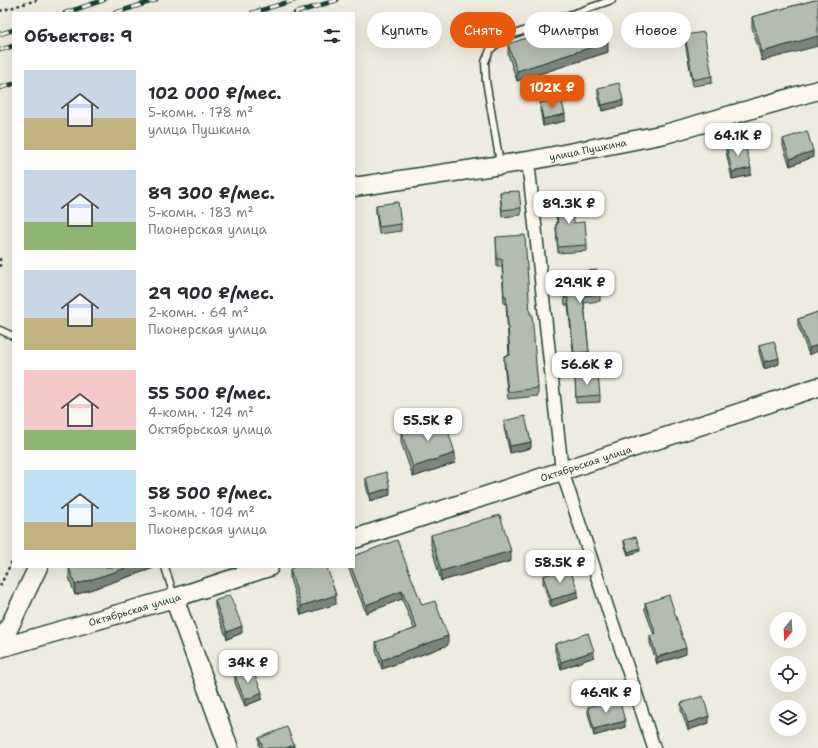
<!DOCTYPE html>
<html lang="ru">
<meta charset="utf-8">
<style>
body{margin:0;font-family:"Shantell Sans",sans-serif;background:#f2f2f3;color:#2b2b33;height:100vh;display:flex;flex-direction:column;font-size:15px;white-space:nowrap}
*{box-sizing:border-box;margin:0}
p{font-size:13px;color:#7c7c81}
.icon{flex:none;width:22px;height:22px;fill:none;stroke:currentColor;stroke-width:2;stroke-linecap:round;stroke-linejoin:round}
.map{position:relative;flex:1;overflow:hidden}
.sheet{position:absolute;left:12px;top:12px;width:343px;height:556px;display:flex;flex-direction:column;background:#fff;border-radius:0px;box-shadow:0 4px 16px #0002}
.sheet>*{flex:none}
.banner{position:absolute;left:367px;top:12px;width:380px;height:36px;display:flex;gap:8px}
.needle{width:26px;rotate:198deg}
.buttons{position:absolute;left:770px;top:612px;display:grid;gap:8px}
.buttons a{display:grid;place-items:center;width:36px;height:36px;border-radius:50%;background:#fff;box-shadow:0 4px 16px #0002;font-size:20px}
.price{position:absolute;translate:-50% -34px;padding:0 9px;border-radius:8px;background:#fff;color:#222;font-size:13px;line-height:26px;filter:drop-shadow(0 1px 2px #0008)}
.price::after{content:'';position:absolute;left:50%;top:24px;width:12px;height:9px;margin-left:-6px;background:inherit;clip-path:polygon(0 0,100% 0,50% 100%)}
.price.current{background:#ea580c;color:#fff}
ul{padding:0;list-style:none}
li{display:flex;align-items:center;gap:12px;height:100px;padding:0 12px}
li span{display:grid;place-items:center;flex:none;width:112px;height:80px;border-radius:0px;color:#555}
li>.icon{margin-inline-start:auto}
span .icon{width:48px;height:48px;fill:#fffc;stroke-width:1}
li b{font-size:17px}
h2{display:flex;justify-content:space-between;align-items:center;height:48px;padding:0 12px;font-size:17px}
.pill{padding:0 14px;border-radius:18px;background:#fff;box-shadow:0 4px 16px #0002;font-size:14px;line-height:36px}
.pill.current{background:#ea580c;color:#fff}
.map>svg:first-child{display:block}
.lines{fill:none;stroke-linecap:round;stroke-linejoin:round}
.lane-casing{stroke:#1f3d34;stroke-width:9}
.street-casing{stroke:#1f3d34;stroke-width:15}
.secondary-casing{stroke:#1f3d34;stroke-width:21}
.path{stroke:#1f3d34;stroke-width:2.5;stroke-dasharray:3 3;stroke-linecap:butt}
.lane{stroke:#fbf7ec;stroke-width:6}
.street{stroke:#fbf7ec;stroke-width:12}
.secondary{stroke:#fbf7ec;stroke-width:18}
.rail-casing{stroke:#1f3d34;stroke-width:4.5}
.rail{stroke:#fbf7ec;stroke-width:3;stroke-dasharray:9;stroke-linecap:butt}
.wall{fill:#9ba197;stroke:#1f3d34}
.shaded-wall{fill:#7e837b;stroke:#1f3d34}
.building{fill:#b4bbb0;stroke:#1f3d34}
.labels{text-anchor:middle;stroke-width:3;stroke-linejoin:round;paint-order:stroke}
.street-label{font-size:10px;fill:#1f3d34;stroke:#fbf7ec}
</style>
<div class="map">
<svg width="818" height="748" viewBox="0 0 818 748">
<rect width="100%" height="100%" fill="#eeece1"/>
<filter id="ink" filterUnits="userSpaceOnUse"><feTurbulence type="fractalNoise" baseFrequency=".025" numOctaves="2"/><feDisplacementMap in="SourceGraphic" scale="8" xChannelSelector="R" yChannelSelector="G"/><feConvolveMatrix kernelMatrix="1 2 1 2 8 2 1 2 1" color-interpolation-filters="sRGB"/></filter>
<g filter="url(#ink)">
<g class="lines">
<defs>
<g id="lane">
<polyline points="500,163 486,81 485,62 490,50 506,37 612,0"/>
<polyline points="0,330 13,336"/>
<polyline points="165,567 174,596"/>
</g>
<polyline id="street" points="528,161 562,471 654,748"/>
<g id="secondary">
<path id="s1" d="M 354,187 L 528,161 L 665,134 L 818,90"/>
<path id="s2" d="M 354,539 L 818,387"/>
<polyline points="174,598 229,748"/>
<polyline points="0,646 38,567"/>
<path id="s3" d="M 0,648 L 174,598 L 269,567"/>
</g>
</defs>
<use href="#lane" class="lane-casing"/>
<use href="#street" class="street-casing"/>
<use href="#secondary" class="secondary-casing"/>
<g class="path">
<polyline points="0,11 37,0"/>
<polyline points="0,258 0,269"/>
<polyline points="0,586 13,559"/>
</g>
<use href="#lane" class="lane"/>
<use href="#street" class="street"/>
<use href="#secondary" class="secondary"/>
<defs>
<g id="rail">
<polyline points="65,13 104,0"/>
<polyline points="115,13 156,0"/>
<polyline points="252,13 295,0"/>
<polyline points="295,13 337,0"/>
<polyline points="0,34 13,30"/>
<polyline points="0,50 13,46"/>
<polyline points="0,88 13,84"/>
</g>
</defs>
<use href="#rail" class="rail-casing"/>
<use href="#rail" class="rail"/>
</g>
<g class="wall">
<polygon points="815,0 762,61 752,27 752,17"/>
<polygon points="685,35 712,76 712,83 693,86 685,42"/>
<polygon points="508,44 608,52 517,81 508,54"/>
<polygon points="598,88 623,106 602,111 598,95"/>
<polygon points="540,103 565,121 543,126 540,109"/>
<polygon points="783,139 813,157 790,166 783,146"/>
<polygon points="726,145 751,175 732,179 726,152"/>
<polygon points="500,192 521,208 521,215 502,217"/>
<polygon points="555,199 574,223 587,245 587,251 558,253 556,230 556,224 557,224"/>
<polygon points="376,205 401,224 401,231 379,234 376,212"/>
<polygon points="496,237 530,314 538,388 538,396 508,399 504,363 504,356 509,355 506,303 504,304 502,267 497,267"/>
<polygon points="562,274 600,294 600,301 584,303 589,352 589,358 574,360 568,305 565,305 562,281"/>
<polygon points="818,312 818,351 809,355 798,326 798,319"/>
<polygon points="759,345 779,364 764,369 759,352"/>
<polygon points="575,376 600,395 600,402 576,403"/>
<polygon points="504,421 531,448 510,453 504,428"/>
<polygon points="401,432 455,463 413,477 401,442"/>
<polygon points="366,478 390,495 370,501 366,485"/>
<polygon points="431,535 511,561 441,581 431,545"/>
<polygon points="624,540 640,551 628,555 624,544"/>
<polygon points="354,556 422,605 448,645 382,669 376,651 376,642 414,629 402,599 366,613 348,567 354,567"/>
<polygon points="69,567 154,567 154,568 75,595 69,577"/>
<polygon points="290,569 336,604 301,615 290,579"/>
<polygon points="543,576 578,598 551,607 543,583"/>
<polygon points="215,601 242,633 227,639 215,607"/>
<polygon points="645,603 686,654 657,664 650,643 650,636 654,635 645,610"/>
<polygon points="555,644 594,657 561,669 555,651"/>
<polygon points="235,676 262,699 245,706 235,683"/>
<polygon points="681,703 709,723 688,730 681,710"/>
<polygon points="588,707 625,727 594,736 588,713"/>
<polygon points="259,738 294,748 260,748 259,745"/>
</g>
<g class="shaded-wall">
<polygon points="818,36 818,46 762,61 762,52"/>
<polygon points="608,42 608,52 517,81 517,71"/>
<polygon points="623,100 623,106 602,111 602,105"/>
<polygon points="565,114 565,121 543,126 543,119"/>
<polygon points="813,151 813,157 790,166 790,159"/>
<polygon points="751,168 751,175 732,179 732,172"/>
<polygon points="818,345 818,351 809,355 809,348"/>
<polygon points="779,358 779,364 764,369 764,362"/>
<polygon points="531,442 531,448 510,453 510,446"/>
<polygon points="455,453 455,463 413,477 413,467"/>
<polygon points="390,488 390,495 370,501 370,494"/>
<polygon points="640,548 640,551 628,555 628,552"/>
<polygon points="511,551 511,561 441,581 441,571"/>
<polygon points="129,567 154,567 154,568 75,595 75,585"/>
<polygon points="402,591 402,599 366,613 366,605"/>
<polygon points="578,591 578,598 551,607 551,600"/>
<polygon points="336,595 336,604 301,615 301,606"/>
<polygon points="242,626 242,633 227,639 227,632"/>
<polygon points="448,636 448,645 382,669 382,660"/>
<polygon points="686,648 686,654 657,664 657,657"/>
<polygon points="594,651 594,657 561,669 561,662"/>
<polygon points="262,692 262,699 245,706 245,700"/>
<polygon points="709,716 709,723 688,730 688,723"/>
<polygon points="625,721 625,727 594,736 594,729"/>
<polygon points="294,745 294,748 286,748"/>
</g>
<g class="building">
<polygon points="815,0 818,0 818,36 762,52 752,17"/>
<polygon points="599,14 608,42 517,71 508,44"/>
<polygon points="704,32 712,76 693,80 685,35"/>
<polygon points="619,83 623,100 602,105 598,88"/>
<polygon points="561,98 565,114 543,119 540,103"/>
<polygon points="807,131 813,151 790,159 783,139"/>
<polygon points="744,141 751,168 732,172 726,145"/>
<polygon points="519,191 521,208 502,210 500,192"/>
<polygon points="572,198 574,223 585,222 587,245 558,247 556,224 558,224 555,199"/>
<polygon points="398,202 401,224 379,227 376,205"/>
<polygon points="525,235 530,314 532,314 538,388 508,392 504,356 510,355 506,296 504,296 502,259 497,259 496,237"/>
<polygon points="597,270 600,294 583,296 589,352 574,353 568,298 565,298 562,274"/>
<polygon points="818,312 818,345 809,348 798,319"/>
<polygon points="774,341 779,358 764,362 759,345"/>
<polygon points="598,375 600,395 576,397 575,376"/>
<polygon points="525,416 531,442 510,446 504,421"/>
<polygon points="444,418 455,453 413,467 401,432"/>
<polygon points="386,472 390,488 370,494 366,478"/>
<polygon points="500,515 511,551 441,571 431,535"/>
<polygon points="636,537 640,548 628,552 624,540"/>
<polygon points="397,540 422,605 435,601 448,636 382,660 376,642 417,628 402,591 366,605 351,567 354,567 354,556"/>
<polygon points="69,567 129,567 75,585"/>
<polygon points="296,567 327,567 336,595 301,606 290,569"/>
<polygon points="569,567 578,591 551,600 543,576"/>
<polygon points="230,595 242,626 227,632 215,601"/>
<polygon points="669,595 686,648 657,657 650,636 656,634 645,603"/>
<polygon points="588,633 594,651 561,662 555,644"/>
<polygon points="252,669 262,692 245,700 235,676"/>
<polygon points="703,696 709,716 688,723 681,703"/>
<polygon points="619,699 625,721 594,729 588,707"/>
<polygon points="287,727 294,745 286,748 263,748 259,738"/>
</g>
</g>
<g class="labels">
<g class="street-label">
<text dy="4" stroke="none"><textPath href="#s1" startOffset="237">улица Пушкина</textPath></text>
<text dy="4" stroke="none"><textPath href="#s2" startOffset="244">Октябрьская улица</textPath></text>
<text dy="4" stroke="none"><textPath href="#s3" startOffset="140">Октябрьская улица</textPath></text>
</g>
</g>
</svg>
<div class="buttons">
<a><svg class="needle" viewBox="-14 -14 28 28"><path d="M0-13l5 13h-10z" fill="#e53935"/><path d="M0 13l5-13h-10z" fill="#7c7c81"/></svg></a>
<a><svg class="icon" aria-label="locate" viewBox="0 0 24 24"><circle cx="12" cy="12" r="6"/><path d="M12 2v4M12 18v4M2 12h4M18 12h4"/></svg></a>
<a><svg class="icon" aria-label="layers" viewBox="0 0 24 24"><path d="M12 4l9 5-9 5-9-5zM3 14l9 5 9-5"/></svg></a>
</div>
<b class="price current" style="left:552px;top:109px">102K ₽</b>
<b class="price" style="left:738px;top:157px">64.1K ₽</b>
<b class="price" style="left:569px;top:225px">89.3K ₽</b>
<b class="price" style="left:580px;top:304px">29.9K ₽</b>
<b class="price" style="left:587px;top:386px">56.6K ₽</b>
<b class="price" style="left:428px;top:442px">55.5K ₽</b>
<b class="price" style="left:560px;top:584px">58.5K ₽</b>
<b class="price" style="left:248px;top:684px">34K ₽</b>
<b class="price" style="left:606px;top:714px">46.9K ₽</b>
<div class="banner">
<a class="pill">Купить</a>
<a class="pill current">Снять</a>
<a class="pill">Фильтры</a>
<a class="pill">Новое</a>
</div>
<section class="sheet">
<h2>Объектов: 9<svg class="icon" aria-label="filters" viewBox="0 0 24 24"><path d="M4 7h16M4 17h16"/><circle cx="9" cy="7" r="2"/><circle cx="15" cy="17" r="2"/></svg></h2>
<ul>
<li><span style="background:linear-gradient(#c9d6e8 60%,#c2b280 0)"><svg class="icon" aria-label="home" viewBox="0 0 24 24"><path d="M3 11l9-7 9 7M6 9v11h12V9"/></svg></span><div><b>102 000 ₽/мес.</b><p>5-комн. · 178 m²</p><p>улица Пушкина</p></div></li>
<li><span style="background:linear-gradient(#c9d6e8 65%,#8fb573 0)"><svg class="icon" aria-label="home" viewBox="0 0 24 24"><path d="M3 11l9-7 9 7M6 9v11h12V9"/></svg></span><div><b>89 300 ₽/мес.</b><p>5-комн. · 183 m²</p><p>Пионерская улица</p></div></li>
<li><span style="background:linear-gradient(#c9d6e8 60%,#c2b280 0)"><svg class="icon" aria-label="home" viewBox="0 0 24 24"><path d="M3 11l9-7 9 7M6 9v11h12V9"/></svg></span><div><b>29 900 ₽/мес.</b><p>2-комн. · 64 m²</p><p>Пионерская улица</p></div></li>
<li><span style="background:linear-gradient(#f6c9c9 75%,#8fb573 0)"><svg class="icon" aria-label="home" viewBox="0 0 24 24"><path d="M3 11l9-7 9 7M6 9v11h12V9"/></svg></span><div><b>55 500 ₽/мес.</b><p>4-комн. · 124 m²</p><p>Октябрьская улица</p></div></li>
<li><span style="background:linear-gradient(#bfe0f5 65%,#c2b280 0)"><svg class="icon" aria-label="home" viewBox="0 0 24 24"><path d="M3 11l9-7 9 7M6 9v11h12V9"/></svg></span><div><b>58 500 ₽/мес.</b><p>3-комн. · 104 m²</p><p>Пионерская улица</p></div></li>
</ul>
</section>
</div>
